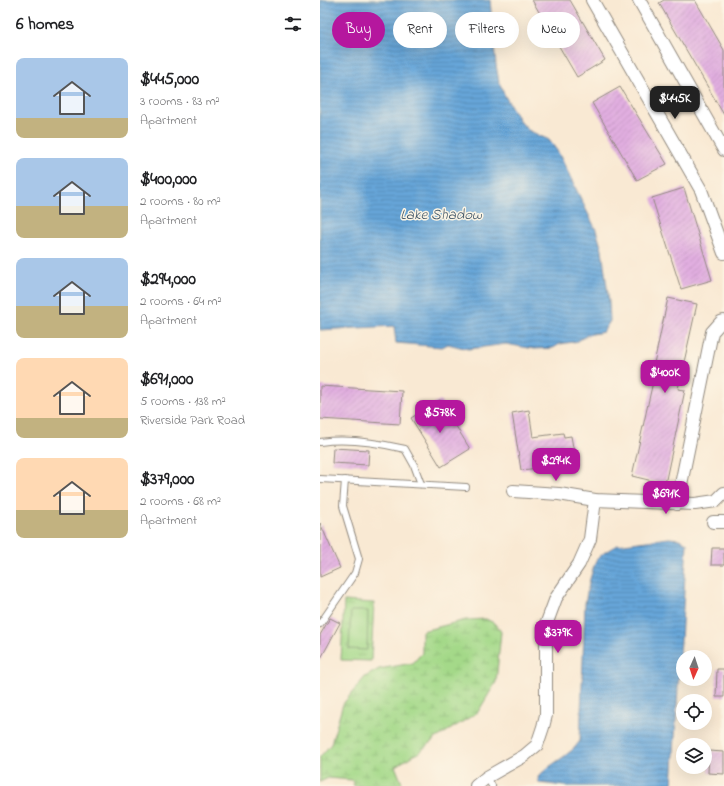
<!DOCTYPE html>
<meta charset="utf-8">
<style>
body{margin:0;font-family:"Indie Flower",sans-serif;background:#f2f2f2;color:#202124;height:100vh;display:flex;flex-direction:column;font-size:15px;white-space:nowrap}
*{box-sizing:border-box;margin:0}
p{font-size:13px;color:#757577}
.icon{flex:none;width:22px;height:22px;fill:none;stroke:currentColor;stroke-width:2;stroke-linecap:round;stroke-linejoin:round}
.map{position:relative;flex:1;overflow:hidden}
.panel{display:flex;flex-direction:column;background:#fff;width:320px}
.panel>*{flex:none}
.top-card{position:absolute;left:12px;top:12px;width:332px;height:36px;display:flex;gap:8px}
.needle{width:26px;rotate:183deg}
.tools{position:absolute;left:356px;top:650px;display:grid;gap:8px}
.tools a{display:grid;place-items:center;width:36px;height:36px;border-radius:50%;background:#fff;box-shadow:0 4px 16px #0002;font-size:20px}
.price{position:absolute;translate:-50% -34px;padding:0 9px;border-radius:8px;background:#b5179e;color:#fff;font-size:13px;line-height:26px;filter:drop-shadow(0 1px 2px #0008)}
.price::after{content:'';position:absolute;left:50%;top:24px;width:12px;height:9px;margin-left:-6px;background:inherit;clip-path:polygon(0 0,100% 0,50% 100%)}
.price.active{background:#222;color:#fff}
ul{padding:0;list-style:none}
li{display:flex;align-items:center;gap:12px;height:100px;padding:0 16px}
li span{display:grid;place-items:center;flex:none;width:112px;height:80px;border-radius:8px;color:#555}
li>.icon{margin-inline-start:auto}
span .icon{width:48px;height:48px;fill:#fffc;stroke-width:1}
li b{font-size:17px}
h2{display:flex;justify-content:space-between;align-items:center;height:48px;padding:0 16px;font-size:17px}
.pill{padding:0 14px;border-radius:18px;background:#fff;box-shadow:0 4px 16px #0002;font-size:14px;line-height:36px}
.pill.active{background:#b5179e;color:#fff}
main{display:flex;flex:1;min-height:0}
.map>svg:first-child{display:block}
.grass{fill:url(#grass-tufts);stroke:#68825a}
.wetland{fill:url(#wetland-marsh);stroke:#68825a}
.garden{fill:#a4d989;stroke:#68825a}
.water{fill:url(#water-rules);stroke:#486882}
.building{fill:url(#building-hatch)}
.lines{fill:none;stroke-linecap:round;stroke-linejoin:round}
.service-casing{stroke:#928a7f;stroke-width:8}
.minor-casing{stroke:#928a7f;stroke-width:14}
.service{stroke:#fff;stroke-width:6}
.minor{stroke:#fff;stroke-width:12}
.labels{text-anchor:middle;stroke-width:3;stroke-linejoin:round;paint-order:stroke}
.water-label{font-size:15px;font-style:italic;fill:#405668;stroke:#fcf5e5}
</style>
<main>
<section class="panel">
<h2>6 homes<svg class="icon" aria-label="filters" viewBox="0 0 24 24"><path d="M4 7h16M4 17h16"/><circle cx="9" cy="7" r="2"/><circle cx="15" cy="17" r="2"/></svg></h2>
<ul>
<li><span style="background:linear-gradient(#a9c7e8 75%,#c2b280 0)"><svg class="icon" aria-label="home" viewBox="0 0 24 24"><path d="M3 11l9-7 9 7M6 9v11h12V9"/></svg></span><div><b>$445,000</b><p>3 rooms · 83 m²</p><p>Apartment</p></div></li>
<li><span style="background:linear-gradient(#a9c7e8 60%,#c2b280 0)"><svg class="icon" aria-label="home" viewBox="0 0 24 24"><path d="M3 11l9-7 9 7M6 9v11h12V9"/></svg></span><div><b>$400,000</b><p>2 rooms · 80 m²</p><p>Apartment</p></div></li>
<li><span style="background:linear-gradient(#a9c7e8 60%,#c2b280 0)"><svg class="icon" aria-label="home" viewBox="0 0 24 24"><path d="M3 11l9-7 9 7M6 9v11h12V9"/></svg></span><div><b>$294,000</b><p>2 rooms · 64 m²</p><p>Apartment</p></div></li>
<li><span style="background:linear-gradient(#ffd9b3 75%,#c2b280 0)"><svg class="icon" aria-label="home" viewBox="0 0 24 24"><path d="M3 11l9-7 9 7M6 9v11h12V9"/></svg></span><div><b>$691,000</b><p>5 rooms · 138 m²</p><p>Riverside Park Road</p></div></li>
<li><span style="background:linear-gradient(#ffd9b3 65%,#c2b280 0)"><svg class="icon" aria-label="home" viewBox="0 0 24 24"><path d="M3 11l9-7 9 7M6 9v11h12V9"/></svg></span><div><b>$379,000</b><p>2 rooms · 68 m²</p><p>Apartment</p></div></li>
</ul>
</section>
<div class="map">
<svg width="404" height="786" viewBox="0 0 404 786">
<defs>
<pattern id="grass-tufts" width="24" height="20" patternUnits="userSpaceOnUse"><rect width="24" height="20" fill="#a4d989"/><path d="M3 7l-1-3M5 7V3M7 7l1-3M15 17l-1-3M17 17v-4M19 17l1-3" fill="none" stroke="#8dba76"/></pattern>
<pattern id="wetland-marsh" width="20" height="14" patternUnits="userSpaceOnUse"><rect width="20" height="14" fill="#a4d989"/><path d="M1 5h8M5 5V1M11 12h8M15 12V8" fill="none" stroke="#8dba76"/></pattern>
<pattern id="water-rules" width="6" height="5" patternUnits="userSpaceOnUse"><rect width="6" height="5" fill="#66a6d9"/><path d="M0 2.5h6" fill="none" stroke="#5487b0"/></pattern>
<pattern id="building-hatch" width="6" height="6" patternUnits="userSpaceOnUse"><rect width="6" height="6" fill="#e1aee0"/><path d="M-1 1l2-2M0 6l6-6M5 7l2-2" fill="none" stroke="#c196c0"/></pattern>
</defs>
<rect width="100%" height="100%" fill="#fcf5e5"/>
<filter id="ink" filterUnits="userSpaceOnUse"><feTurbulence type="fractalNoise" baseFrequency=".025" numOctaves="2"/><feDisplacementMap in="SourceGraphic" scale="8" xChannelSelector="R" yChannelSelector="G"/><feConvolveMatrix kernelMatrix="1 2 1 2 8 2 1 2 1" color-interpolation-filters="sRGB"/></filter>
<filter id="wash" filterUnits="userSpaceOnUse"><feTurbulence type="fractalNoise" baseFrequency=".012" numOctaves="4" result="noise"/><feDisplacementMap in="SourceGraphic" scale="16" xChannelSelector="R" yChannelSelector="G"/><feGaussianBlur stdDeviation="0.9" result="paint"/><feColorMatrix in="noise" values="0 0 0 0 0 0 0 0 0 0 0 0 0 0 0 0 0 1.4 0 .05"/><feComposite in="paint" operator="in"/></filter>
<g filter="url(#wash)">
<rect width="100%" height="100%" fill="#f9e9d3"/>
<polygon class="grass" points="24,601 54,603 51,661 21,660"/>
<polygon class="wetland" points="166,619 176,624 181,632 176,682 158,712 115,739 98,753 75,766 83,786 34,786 32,780 8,778 0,782 0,757 11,744 23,704 45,677 59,669 93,663 102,653 102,631 146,620"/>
<polygon class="garden" points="31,611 48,611 47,650 29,649"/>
<g class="water">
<polygon points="0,0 170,0 176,65 179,82 185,96 199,120 208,130 229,140 238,152 276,230 282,250 289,302 290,321 283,332 267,335 258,341 240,344 233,348 215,349 186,344 148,349 128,344 122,347 76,343 74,326 0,330"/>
<path d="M 349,538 L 359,539 L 367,543 L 352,786 L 245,786 L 219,783 L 218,777 C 230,763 249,757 260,741 L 265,603 L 270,579 L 276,560 L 285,552 L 297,545 Z"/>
</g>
<g id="blocks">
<g class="building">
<polygon points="212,0 250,0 285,60 257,77"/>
<polygon points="344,0 375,0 404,50 404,115 339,3"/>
<polygon points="300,87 347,164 317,180 272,103"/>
<polygon points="364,188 392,280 361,289 332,198"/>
<polygon points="348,298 377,304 358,389 365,390 345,484 312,476 336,368 333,368"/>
<polygon points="0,386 82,391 80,424 0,419"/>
<polygon points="120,400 150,449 121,467 91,418"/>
<polygon points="209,410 213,437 243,433 244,437 251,436 256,464 201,470 192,413"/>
<polygon points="13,448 49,450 48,465 12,463"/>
<polygon points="0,523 20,568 0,577"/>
<polygon points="392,548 404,548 404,565 391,565"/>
<polygon points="10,618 20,623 0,660 0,635"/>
<polygon points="397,669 404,669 404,697 396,697"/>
<polygon points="389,751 404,752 404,774 388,773"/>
</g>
</g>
</g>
<g filter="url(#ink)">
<use href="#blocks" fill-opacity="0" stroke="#928a7f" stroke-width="1"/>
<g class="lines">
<defs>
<g id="service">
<path d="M 0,442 C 27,438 59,443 85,449 L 94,465 L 101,484"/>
<polyline points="0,479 146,487"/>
<polyline points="0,624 35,573 39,559 23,506 25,480"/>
<polyline points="167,777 172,786"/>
</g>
<g id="minor">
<polyline points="272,0 381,190 404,253"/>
<polyline points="319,0 404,150"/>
<polyline points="193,491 239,494 275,500 375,504 396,501 404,493"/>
<polyline points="357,504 392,332 401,322 404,321"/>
<polyline points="393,522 404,522"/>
<polyline points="156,786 167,777 204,756 217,745 223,727 226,715 226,625 236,598 259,564 270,539 275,500"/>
</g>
</defs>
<use href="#service" class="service-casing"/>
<use href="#minor" class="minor-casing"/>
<use href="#service" class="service"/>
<use href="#minor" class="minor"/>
</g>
</g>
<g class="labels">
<g class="water-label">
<text x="121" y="219">Lake Shadow</text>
</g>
</g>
</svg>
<div class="tools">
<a><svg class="needle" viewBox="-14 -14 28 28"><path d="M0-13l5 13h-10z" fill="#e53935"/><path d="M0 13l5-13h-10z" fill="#757577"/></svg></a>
<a><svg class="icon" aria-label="locate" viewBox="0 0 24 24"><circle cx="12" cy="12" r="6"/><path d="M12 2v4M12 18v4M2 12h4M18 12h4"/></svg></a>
<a><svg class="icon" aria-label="layers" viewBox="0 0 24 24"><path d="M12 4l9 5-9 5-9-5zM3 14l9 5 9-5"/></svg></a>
</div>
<b class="price active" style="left:355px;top:120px">$445K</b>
<b class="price" style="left:345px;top:394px">$400K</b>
<b class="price" style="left:120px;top:434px">$578K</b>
<b class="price" style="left:236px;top:482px">$294K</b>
<b class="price" style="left:346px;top:515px">$691K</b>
<b class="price" style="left:238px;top:654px">$379K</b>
<div class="top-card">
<a class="pill active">Buy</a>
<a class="pill">Rent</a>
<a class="pill">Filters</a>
<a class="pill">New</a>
</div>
</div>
</main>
